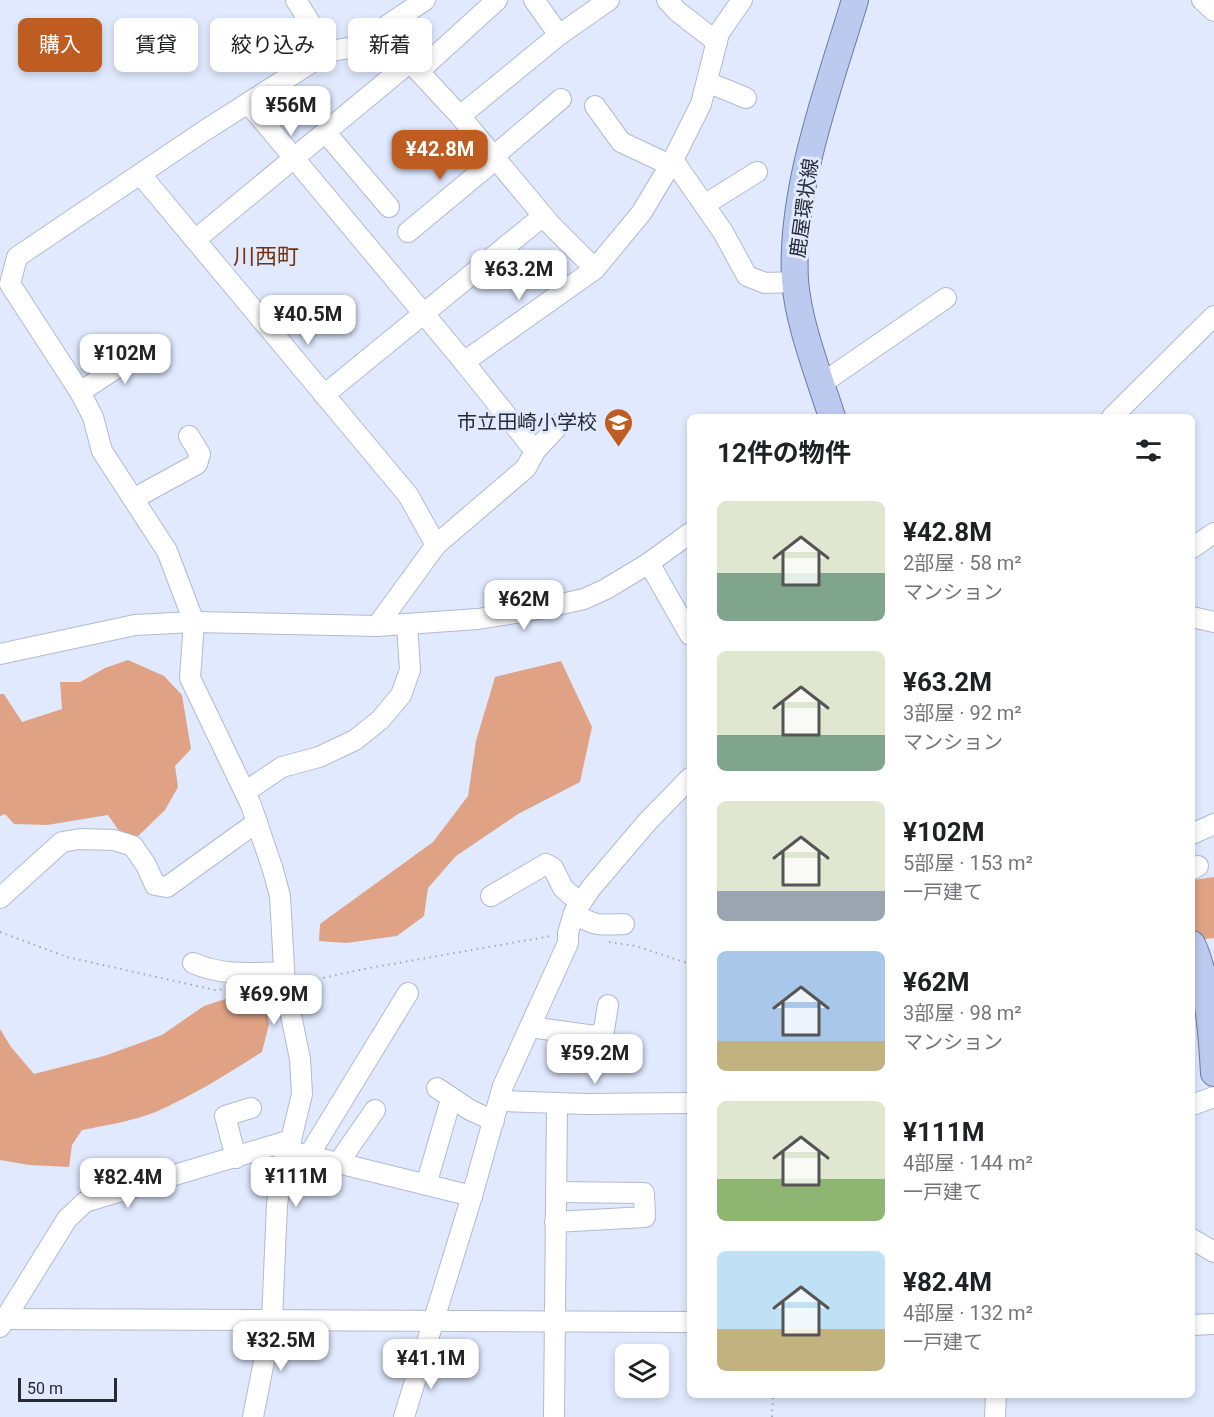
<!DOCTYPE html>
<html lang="ja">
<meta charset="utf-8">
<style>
body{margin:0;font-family:Roboto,"Noto Sans JP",sans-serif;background:#f2f2f2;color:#202124;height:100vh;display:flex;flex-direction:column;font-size:22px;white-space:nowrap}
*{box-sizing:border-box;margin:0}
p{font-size:20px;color:#757577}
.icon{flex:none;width:33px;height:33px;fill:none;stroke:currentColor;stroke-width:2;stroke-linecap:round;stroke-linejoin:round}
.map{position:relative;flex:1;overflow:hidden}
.panel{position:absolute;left:687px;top:414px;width:508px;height:984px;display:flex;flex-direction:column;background:#fff;border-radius:9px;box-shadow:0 3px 9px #0003}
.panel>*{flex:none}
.guide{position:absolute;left:18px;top:18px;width:570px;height:54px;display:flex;gap:12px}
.fabs{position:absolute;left:615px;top:1344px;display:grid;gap:12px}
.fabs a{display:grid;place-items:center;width:54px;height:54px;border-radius:9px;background:#fff;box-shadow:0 3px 9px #0003;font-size:30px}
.scale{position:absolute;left:18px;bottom:15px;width:99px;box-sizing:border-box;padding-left:6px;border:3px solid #272b33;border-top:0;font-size:16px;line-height:21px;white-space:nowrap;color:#272b33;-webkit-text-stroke:4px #e0e9fe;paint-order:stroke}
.price{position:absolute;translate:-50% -51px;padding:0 14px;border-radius:12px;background:#fff;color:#222;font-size:20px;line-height:39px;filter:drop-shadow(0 2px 3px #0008)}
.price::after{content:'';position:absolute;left:50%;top:36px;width:18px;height:14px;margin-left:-9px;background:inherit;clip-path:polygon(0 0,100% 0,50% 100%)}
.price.active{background:#be5c21;color:#fff}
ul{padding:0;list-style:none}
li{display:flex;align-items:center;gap:18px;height:150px;padding:0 30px}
li span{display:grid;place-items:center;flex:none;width:168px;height:120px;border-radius:9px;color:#555}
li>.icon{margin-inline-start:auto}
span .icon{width:72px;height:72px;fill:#fffc;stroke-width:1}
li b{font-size:26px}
h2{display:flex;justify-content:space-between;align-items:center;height:72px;padding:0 30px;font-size:26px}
.pill{padding:0 21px;border-radius:9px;background:#fff;box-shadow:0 3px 9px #0003;font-size:21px;line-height:54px}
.pill.active{background:#be5c21;color:#fff}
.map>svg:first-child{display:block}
.forest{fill:#e0a284}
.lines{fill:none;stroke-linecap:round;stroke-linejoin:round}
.minor-casing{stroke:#b1bace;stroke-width:22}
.major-casing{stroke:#697ca5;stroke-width:28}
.path{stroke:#a1a8b9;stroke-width:2;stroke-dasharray:1.5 4.5;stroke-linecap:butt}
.minor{stroke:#fff;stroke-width:20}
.major{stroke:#bbcaee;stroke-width:26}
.labels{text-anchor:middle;stroke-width:6;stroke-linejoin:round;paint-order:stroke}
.street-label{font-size:20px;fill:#272b33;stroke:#e0e9fe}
.poi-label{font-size:20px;fill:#272b33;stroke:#e0e9fe;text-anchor:end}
.quarter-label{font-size:22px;fill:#71330d;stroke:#e0e9fe}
</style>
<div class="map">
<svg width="1214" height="1417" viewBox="0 0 1214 1417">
<rect width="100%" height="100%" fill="#e0e9fe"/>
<g class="forest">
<polygon points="128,660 164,676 182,695 191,749 175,766 178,787 165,810 132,842 119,831 108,815 47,825 14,824 5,814 0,816 0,694 4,694 22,722 62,709 60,682 80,682 105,668"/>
<polygon points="561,661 592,727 580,782 518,814 456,856 428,888 424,916 397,936 346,943 319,941 320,924 433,842 468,796 476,741 495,677"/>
<polygon points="1214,877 1214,938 1193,940 1192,880"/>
<path d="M 249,991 L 265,1004 L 269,1024 L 262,1052 C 229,1073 194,1095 158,1111 C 134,1121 107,1125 82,1130 L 72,1145 L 69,1167 L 29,1165 L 0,1160 L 0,1029 L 11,1047 L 34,1074 L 104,1056 L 162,1035 L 204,1006 Z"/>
</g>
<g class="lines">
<defs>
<g id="minor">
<polyline points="296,0 328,52"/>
<polyline points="667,0 677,11 717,42"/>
<polyline points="1202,0 1214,11"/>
<polyline points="559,35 609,0"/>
<polyline points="355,47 425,0"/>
<polyline points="419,71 497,0"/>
<polyline points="707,82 746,98"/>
<polyline points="248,103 464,362 535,451 526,468 436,545 377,626"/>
<polyline points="595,106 621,142 670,165"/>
<polyline points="460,116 559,35 534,0"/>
<polyline points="326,133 389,207"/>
<polyline points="494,156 561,99"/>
<polyline points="673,160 723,232 747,276 765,283 795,282"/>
<polyline points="141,175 408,495 436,545"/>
<polyline points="704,205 757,172"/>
<polyline points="408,232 496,159"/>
<polyline points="195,240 410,62"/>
<polyline points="464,362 595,269 642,212 673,160 701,104 719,33 742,0"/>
<polyline points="821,384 946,298"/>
<polyline points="80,392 150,346"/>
<polyline points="324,395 543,216"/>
<polyline points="1112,417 1214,316"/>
<polyline points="535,451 561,423"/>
<polyline points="133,499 197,464 200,454 189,436"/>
<polyline points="1192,548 1214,533"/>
<polyline points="649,563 690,635"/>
<polyline points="1192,617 1214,622"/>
<polyline points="0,654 135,625 194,622 377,626 478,619 539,609 584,599 606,589 649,563 690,533"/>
<polyline points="245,792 282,767 319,757 355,740 380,720 401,695 410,670 407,624"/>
<polyline points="1192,834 1214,824"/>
<polyline points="1192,869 1198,866"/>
<polyline points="491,896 546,864 553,868 563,888 580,903"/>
<polyline points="0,898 62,842 80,839 114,840 133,846 146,865 155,885 167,887 257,822"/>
<path d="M 574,913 C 595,927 601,925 624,924"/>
<path d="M 193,963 C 222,976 253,973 284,972"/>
<polyline points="530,1027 595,1036 604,1030 608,1005"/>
<polyline points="437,1088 470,1110 494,1121"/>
<polyline points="500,1101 585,1104 690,1103"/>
<polyline points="1192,1105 1214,1097"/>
<polyline points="285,1150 472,1196"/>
<polyline points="309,1155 408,993"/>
<polyline points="236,1158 225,1116 251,1108"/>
<polyline points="339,1162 375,1110"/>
<polyline points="426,1185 449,1106"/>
<polyline points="555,1222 645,1217 644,1193 556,1192"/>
<polyline points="1192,1239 1214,1252"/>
<polyline points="0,1319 690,1322"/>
<polyline points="1192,1325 1214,1324"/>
<polyline points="0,1327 67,1219 85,1202 291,1140"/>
<path d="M 253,1417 L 272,1320 L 277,1205 L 285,1150 L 291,1140 L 302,1094 L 300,1059 L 285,986 L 280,896 L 273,870 L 251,805 L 190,678 L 194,622 L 167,551 L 102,451 L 93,417 L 80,392 L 10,284 L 17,257 L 204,131 L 328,52 C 357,45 386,41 410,62 L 460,116 L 550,224 L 595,269"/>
<polyline points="404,1417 472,1196 503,1086 568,943 568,933 574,913 591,888 648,821 690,778"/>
<polyline points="554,1417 557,1103"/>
<polyline points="995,1417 996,1395"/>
</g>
<g id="major">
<path d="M 832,417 C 819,376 798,323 795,280 C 790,189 829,87 855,0"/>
<path d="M 1192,944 C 1208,977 1212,1036 1214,1073"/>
</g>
</defs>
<use href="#minor" class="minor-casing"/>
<use href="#major" class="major-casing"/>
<g class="path">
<polyline points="0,932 67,957 215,990 226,989"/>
<polyline points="609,942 636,946 690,964"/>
<polyline points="300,983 364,969 551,936"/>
<polyline points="772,1417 773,1395"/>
</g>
<use href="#minor" class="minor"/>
<use href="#major" class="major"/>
</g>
<defs>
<symbol id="school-pin" viewBox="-11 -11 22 30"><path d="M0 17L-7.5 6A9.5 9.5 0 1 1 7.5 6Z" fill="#be5c21" stroke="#e0e9fe"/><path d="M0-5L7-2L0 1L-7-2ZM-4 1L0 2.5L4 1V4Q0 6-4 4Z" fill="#fff"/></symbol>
</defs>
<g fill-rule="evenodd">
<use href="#school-pin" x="602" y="406" width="33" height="45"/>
</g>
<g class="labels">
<g class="street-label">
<text transform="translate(804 208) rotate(-82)" y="7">鹿屋環状線</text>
</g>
<g class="poi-label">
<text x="597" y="429">市立田崎小学校</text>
</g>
<g class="quarter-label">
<text x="266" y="264">川西町</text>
</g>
</g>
</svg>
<div class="fabs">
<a><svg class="icon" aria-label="layers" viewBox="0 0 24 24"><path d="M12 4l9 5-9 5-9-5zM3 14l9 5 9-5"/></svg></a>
</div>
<div class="scale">50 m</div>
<b class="price" style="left:291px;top:137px">¥56M</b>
<b class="price active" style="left:440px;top:181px">¥42.8M</b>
<b class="price" style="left:519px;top:301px">¥63.2M</b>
<b class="price" style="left:308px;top:346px">¥40.5M</b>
<b class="price" style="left:125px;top:385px">¥102M</b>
<b class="price" style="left:524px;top:631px">¥62M</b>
<b class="price" style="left:274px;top:1026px">¥69.9M</b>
<b class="price" style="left:595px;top:1085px">¥59.2M</b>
<b class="price" style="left:296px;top:1208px">¥111M</b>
<b class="price" style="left:128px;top:1209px">¥82.4M</b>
<b class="price" style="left:281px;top:1372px">¥32.5M</b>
<b class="price" style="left:431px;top:1390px">¥41.1M</b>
<div class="guide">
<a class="pill active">購入</a>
<a class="pill">賃貸</a>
<a class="pill">絞り込み</a>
<a class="pill">新着</a>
</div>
<section class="panel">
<h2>12件の物件<svg class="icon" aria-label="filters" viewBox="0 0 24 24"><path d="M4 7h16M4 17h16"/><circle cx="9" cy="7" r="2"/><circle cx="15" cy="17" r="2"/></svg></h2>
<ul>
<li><span style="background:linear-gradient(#dfe7d0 60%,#7fa58c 0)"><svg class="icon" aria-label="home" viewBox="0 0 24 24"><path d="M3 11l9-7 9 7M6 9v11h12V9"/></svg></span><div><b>¥42.8M</b><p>2部屋 · 58 m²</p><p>マンション</p></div></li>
<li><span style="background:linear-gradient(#dfe7d0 70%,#7fa58c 0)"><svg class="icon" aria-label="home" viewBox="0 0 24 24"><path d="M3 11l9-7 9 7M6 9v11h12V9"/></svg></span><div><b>¥63.2M</b><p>3部屋 · 92 m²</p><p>マンション</p></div></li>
<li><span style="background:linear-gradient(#dfe7d0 75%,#9aa5b1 0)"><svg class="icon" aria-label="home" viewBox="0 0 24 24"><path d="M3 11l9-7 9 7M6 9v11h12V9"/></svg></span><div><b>¥102M</b><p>5部屋 · 153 m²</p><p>一戸建て</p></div></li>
<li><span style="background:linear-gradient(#a9c7e8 75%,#c2b280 0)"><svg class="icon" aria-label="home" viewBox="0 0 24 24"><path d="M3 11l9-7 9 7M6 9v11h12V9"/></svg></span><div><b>¥62M</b><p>3部屋 · 98 m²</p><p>マンション</p></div></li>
<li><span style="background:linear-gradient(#dfe7d0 65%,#8fb573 0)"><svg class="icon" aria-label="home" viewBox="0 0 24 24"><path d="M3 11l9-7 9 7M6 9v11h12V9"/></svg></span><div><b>¥111M</b><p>4部屋 · 144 m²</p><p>一戸建て</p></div></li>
<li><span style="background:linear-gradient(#bfe0f5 65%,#c2b280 0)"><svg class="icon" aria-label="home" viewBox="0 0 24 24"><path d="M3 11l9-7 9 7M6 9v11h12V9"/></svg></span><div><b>¥82.4M</b><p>4部屋 · 132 m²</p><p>一戸建て</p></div></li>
</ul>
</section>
</div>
